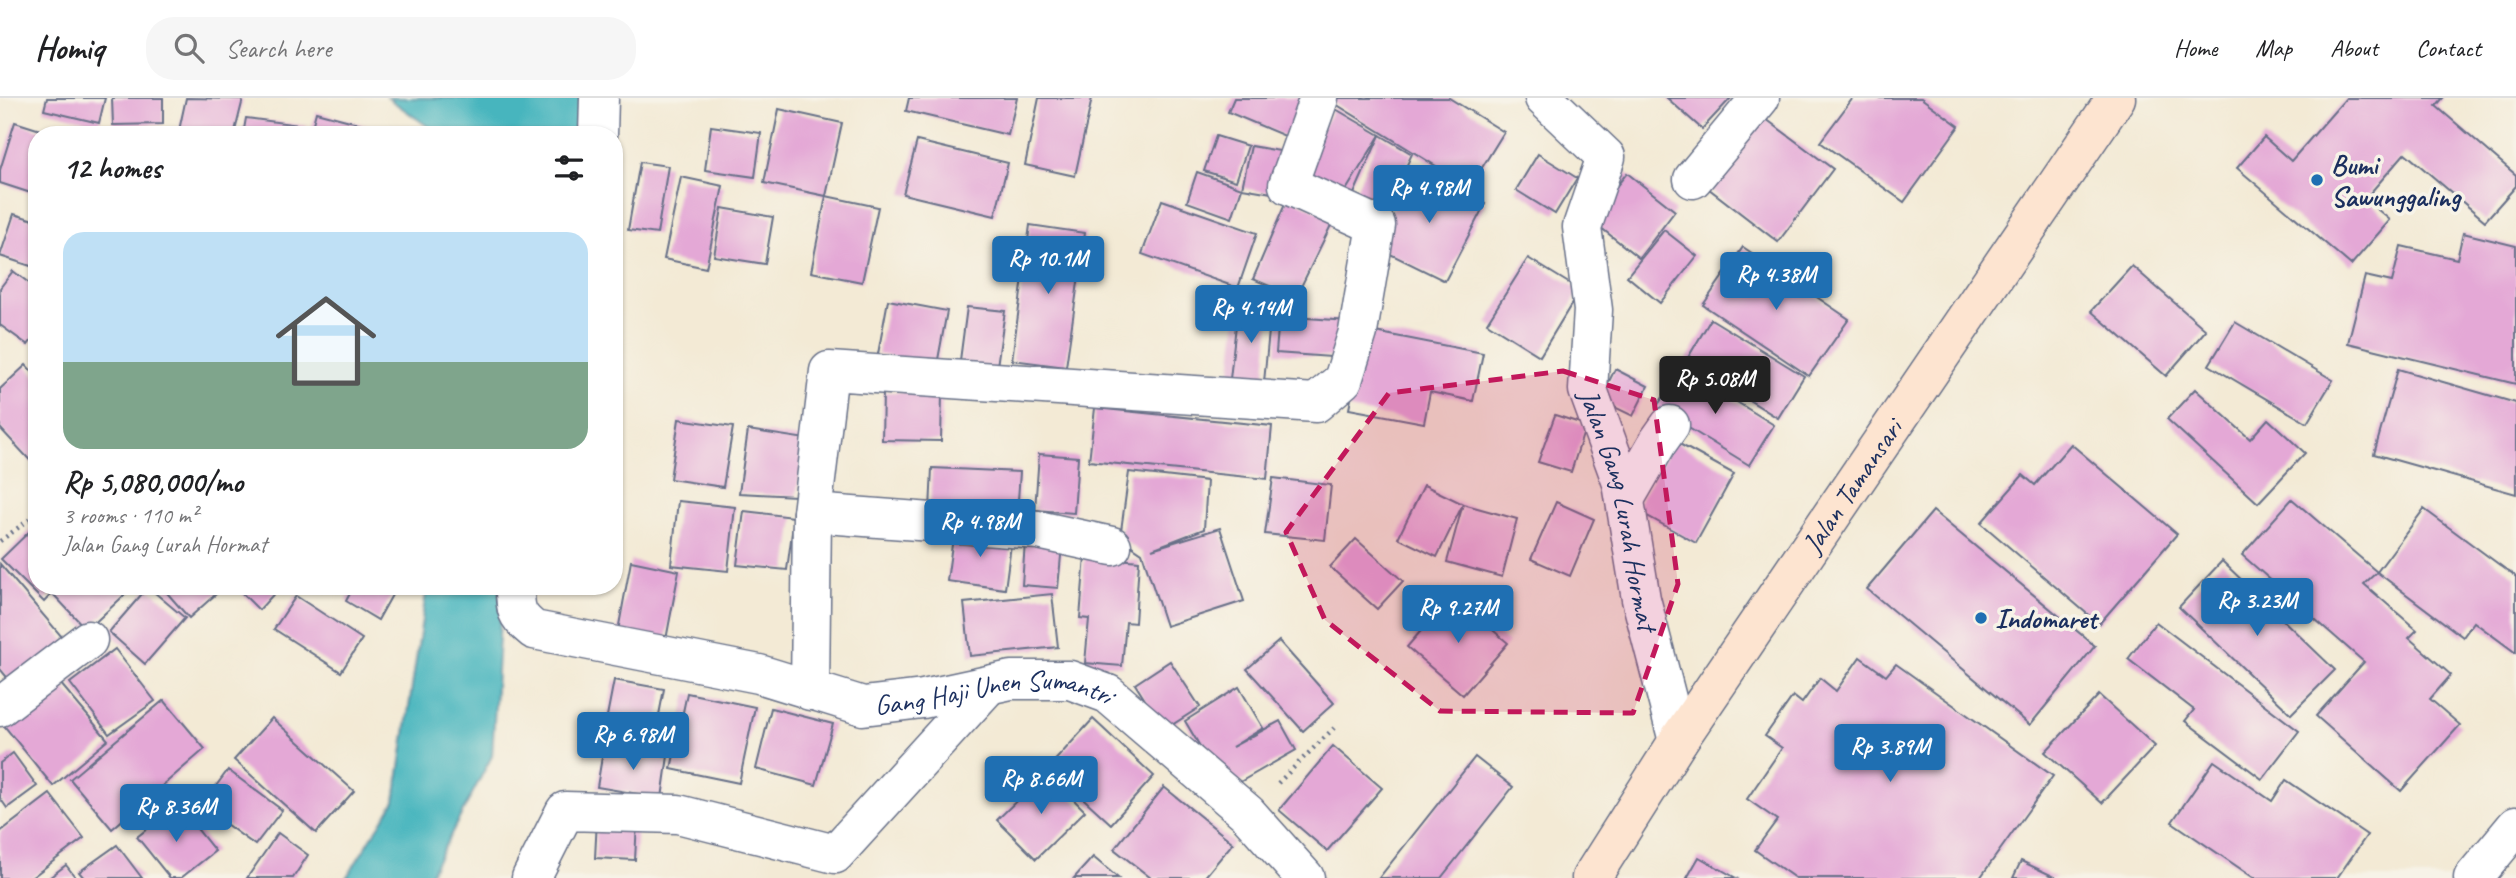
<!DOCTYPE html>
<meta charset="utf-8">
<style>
body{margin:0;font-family:Caveat,sans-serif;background:#f6f6f6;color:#202124;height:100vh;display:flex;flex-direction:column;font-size:26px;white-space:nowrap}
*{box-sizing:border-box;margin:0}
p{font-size:23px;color:#757577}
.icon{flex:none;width:38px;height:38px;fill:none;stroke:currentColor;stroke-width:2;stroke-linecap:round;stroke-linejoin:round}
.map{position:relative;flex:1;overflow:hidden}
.side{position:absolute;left:28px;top:28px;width:595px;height:469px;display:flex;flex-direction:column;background:#fff;border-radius:28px;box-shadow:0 2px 5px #0004}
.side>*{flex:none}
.price{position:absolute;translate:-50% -60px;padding:0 16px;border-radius:7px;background:#1f6fb2;color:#fff;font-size:23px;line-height:46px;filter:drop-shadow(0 2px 4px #0008)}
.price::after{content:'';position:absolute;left:50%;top:42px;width:21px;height:16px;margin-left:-10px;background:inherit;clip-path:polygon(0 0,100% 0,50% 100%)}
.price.active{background:#222;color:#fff}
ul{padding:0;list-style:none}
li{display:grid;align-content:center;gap:14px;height:371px;padding:0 35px}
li+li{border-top:2px solid #e0e0e0}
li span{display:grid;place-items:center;height:217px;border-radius:21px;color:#555}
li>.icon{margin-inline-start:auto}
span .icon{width:126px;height:126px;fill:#fffc;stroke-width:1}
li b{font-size:30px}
h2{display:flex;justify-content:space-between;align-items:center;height:84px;padding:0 35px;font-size:30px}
header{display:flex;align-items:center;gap:42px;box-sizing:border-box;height:98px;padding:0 35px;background:#fff;border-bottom:2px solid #e0e0e0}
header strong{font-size:33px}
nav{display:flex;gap:38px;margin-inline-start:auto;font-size:24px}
.search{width:490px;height:63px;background:#f6f6f6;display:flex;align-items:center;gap:18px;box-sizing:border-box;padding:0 24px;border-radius:28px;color:#757577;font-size:26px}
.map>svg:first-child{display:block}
.water{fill:#46b5be;stroke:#30728e;stroke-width:2}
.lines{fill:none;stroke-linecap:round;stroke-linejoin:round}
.canal{stroke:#46b5be;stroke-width:51}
.building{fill:#e4a8d6}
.street-casing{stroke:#677088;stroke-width:41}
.secondary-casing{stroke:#677088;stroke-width:41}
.path{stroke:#677088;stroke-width:4.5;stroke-dasharray:2 5;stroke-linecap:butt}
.street{stroke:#fff;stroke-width:38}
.secondary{stroke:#fde4d0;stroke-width:38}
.marked{fill:#c2185b;fill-opacity:0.2;stroke:#c2185b;stroke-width:5;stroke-dasharray:14 9;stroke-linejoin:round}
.poi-dot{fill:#1f6fb2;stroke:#f7f3e8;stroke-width:2.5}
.labels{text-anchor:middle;stroke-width:7;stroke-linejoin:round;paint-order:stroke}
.poi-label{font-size:28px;font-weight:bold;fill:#1b2f5e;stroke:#f7f3e8;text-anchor:start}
.street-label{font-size:28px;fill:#1b2f5e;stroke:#f7f3e8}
</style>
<header>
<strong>Homiq</strong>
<div class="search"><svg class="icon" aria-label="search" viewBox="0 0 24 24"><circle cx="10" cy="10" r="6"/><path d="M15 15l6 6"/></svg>Search here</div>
<nav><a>Home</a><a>Map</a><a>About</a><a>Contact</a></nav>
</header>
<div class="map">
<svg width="2516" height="780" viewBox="0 0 2516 780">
<rect width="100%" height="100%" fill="#f7f3e8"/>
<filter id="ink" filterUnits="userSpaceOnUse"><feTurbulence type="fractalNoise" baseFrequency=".0143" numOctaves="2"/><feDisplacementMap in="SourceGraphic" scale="14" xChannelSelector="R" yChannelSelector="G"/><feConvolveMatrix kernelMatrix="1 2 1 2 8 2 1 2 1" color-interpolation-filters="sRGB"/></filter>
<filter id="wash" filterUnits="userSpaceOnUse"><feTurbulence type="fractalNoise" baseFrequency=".00686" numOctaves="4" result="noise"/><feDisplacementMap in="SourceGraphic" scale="28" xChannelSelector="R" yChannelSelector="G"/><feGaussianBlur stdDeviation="1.57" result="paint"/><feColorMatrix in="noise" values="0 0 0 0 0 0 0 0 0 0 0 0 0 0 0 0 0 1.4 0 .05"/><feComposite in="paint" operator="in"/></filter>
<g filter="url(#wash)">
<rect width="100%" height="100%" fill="#f3ead5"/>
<g class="water">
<polygon points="388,0 535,0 563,25 569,37 440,37"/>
<polygon points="427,488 502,488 492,658 428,780 346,780 395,703"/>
</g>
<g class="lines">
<polyline class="canal" points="557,37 562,0"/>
</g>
<g id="blocks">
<g class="building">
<polygon points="47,0 105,0 99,25 44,12"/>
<polygon points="112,0 163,0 163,26 113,27"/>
<polygon points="186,0 243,1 234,37 178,37"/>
<polygon points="909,0 1017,0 1008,37 906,13"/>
<polygon points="1039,0 1092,0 1075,78 1025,67"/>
<polygon points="1234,0 1305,0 1292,41 1228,14"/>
<polygon points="1326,0 1449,0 1504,34 1470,89"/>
<polygon points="1667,0 1731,0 1702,31"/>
<polygon points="1853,0 1921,0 1959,28 1904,104 1820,44"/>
<polygon points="2346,0 2443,0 2436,8 2516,77 2516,88 2485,123 2405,55 2365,101 2390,122 2351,167 2237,70 2264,39 2291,63"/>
<polygon points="1334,10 1380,37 1340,102 1292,82"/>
<polygon points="779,11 842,25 826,98 764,85"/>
<polygon points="316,14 384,32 382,37 310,37"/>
<polygon points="1758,15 1833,71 1778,144 1704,87"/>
<polygon points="246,20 307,28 306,37 243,37"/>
<polygon points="15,24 53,36 37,37 37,97 0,85 0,72"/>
<polygon points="711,28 761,35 755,79 705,72"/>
<polygon points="1380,37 1412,56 1382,121 1349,107"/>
<polygon points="1216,38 1248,48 1236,83 1204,73"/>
<polygon points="917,43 1008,65 995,118 903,96"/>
<polygon points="1251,48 1280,53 1272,95 1242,90"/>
<polygon points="1538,56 1577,80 1555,116 1516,92"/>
<polygon points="640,64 668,68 657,136 628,132"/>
<polygon points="1413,70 1485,106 1445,183 1374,148"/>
<polygon points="1197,74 1242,90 1232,120 1187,104"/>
<polygon points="1627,75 1675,113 1639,160 1590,121"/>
<polygon points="681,79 723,88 706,170 664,161"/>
<polygon points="826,98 878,109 862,184 811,174"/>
<polygon points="1288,99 1334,121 1296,199 1253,181"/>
<polygon points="1162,102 1257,135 1238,190 1142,156"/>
<polygon points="722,110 773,119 765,166 714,158"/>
<polygon points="14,116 37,123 37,170 0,158"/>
<polygon points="1030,127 1085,135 1066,269 1012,262"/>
<polygon points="1664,132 1697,158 1660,205 1627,178"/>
<polygon points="2463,135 2516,148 2516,286 2348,245 2365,178 2392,184 2401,148 2457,161"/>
<polygon points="1743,149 1849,221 1809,278 1703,207"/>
<polygon points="1528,160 1580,192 1540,258 1487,225"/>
<polygon points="2132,168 2206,232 2166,278 2091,213"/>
<polygon points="13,173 37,191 37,235 28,247 0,227 0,190"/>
<polygon points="888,202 947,213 937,267 878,256"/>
<polygon points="967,209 1005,213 996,275 959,270"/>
<polygon points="1238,209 1271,213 1264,284 1230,281"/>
<polygon points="1279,218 1348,223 1345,260 1276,255"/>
<polygon points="1711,221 1804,278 1778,320 1686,263"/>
<polygon points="2235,224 2333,282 2307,325 2209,267"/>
<polygon points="1365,232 1483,255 1473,303 1430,294 1424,325 1349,311"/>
<polygon points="26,267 37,279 37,370 0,330 0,291"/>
<polygon points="1682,270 1774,327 1749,367 1656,310"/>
<polygon points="1615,271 1648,288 1633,318 1600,302"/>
<polygon points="2398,271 2516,305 2516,396 2374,356"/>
<polygon points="2195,291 2250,341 2268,321 2305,355 2258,405 2167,321"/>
<polygon points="883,294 942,295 941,343 882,342"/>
<polygon points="1095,310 1272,328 1267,381 1089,363"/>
<polygon points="1555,317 1586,327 1571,374 1538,364"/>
<polygon points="679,321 733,329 723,389 670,381"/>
<polygon points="748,332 806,341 796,398 739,395"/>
<polygon points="1674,343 1734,376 1696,445 1635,411"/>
<polygon points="2071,346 2177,436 2099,526 1981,425 2023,377 2035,387"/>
<polygon points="1039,356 1078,359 1074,415 1035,412"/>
<polygon points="932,370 1020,374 1017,416 930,412"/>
<polygon points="1129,374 1207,383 1204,431 1152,451 1220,430 1244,503 1166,528 1142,455 1120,440"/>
<polygon points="1273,380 1331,387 1325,442 1265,436"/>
<polygon points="1424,387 1463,406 1517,421 1502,479 1447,464 1463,406 1437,459 1398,440"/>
<polygon points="2292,401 2377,474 2364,486 2417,532 2409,540 2451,577 2430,601 2460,627 2401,693 2316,618 2364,564 2242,457"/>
<polygon points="678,403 735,409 728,473 671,467"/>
<polygon points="1556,404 1594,421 1570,478 1531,461"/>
<polygon points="2424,411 2516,479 2516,555 2474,524 2463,539 2377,474"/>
<polygon points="744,413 794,419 787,472 737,467"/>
<polygon points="1933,413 2095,548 2030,627 1867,491"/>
<polygon points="37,426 37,488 59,488 44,504 1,461"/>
<polygon points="954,432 1012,439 1005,491 947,483"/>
<polygon points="1356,441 1403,483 1377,511 1330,469"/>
<polygon points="1025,444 1062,447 1058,490 1022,487"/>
<polygon points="1085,458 1139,463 1135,525 1126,524 1122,568 1085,565 1089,521 1080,520"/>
<polygon points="631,463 679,473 665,547 617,538"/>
<polygon points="2222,463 2335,572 2291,616 2179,509"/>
<polygon points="0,466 68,546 15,589 0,571"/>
<polygon points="61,488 134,488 87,532 53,496"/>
<polygon points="161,488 225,488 189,520"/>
<polygon points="235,488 281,488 259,512"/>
<polygon points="354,488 397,488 378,522 346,503"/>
<polygon points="148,489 185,520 145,566 109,534"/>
<polygon points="1052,496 1058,549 970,558 964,505"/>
<polygon points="1452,497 1508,545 1463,597 1407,549"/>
<polygon points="296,498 362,541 341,574 274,531"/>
<polygon points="2156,524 2299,633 2262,681 2185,623 2194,612 2128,561"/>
<polygon points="1279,543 1334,605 1303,633 1247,571"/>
<polygon points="115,551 155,603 109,636 70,585"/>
<polygon points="1860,559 1886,578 1896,566 2053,678 1980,780 1795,780 1755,752 1777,722 1747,701 1782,650 1765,638 1793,598 1802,605 1820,580 1836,593"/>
<polygon points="1170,563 1200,609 1164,632 1135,586"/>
<polygon points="55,579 108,642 53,688 1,624"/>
<polygon points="614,582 664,591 653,648 603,639"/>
<polygon points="1239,589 1263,630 1232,649 1280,623 1296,652 1226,692 1185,623"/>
<polygon points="687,595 755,609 739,685 671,671"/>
<polygon points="2099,597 2155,648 2102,705 2045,654"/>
<polygon points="164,602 205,651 112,731 70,681"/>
<polygon points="771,610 833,626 816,687 756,671"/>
<polygon points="272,620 354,693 316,735 234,662"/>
<polygon points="1093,621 1154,678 1111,726 1049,669"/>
<polygon points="604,647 668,658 662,700 597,689"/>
<polygon points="1333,648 1382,690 1327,753 1279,712"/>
<polygon points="13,655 37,688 7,710 0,700 0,665"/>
<polygon points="1475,659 1513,689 1441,780 1379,780"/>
<polygon points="2214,663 2272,703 2286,682 2367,737 2337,780 2254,780 2172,724"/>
<polygon points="228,672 282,712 255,747 201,708"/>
<polygon points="1046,674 1085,713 1036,761 997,722"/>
<polygon points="1164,689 1233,745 1204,780 1151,780 1114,751"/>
<polygon points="50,696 84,740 31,780 0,780 0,734"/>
<polygon points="178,707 215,753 181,780 170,780 137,739"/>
<polygon points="597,721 637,724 635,762 595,760"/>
<polygon points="278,735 308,757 293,780 247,780"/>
<polygon points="117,747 142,780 84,780 79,774"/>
<polygon points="1093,759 1118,780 1074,780"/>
<polygon points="1699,759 1736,780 1687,780"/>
<polygon points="2021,763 2057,780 2013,780"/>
<polygon points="66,767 76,780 49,780"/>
</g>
</g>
</g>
<g filter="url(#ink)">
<use href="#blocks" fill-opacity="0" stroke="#677088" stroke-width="2"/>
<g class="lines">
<defs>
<g id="street">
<path id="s1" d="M 1544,0 L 1606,59 L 1582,129 L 1593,212 L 1588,292 L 1622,385 L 1641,501 L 1678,643"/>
<polyline points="598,37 599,0"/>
<polyline points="1693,81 1760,0"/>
<polyline points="1625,401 1658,344 1670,327"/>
<polyline points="812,415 1038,432 1112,448"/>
<path id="s2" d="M 515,488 C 515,512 516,518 534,532 L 759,576 L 863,608 L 923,601 L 1011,582 L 1070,582 L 1108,596 L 1247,715 L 1305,780"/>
<polyline points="810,593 812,415 829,273 1316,305 1343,282 1358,234 1376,127 1288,87 1319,0"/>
<polyline points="0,609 88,542"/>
<polyline points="531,780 565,713 678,716 835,756 988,588"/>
<polyline points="2473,780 2516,728"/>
</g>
<g id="secondary">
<path id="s3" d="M 1591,780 L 1678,643 L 2116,0"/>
</g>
</defs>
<use href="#street" class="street-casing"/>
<use href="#secondary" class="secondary-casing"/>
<g class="path">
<polyline points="0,443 37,416"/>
<polyline points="1278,685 1334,630"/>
</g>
<use href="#street" class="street"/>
<use href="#secondary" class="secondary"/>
</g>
</g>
<path class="marked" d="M 1563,273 L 1654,302 L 1678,486 L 1633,615 L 1440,613 L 1325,522 L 1286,434 L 1389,295 Z"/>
<g class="poi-dot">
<circle cx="2317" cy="82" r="7"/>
<circle cx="1981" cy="520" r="7"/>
</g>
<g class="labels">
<g class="poi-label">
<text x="2331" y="76">Bumi<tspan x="2331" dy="32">Sawunggaling</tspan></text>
<text x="1995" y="530">Indomaret</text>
</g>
<g class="street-label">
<text dy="10" stroke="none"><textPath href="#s3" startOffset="471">Jalan Tamansari</textPath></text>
<text dy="10" stroke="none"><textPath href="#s1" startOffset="448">Jalan Gang Lurah Hormat</textPath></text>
<text dy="10" stroke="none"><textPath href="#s2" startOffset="522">Gang Haji Unen Sumantri</textPath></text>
</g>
</g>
</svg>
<b class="price" style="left:1429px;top:127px">Rp 4.98M</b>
<b class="price" style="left:1048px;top:198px">Rp 10.1M</b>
<b class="price" style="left:1776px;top:214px">Rp 4.38M</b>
<b class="price" style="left:1251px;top:247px">Rp 4.14M</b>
<b class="price active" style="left:1715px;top:318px">Rp 5.08M</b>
<b class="price" style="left:980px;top:461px">Rp 4.98M</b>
<b class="price" style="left:2257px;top:540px">Rp 3.23M</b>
<b class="price" style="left:1458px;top:547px">Rp 9.27M</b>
<b class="price" style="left:633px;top:674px">Rp 6.98M</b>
<b class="price" style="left:1890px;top:686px">Rp 3.89M</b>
<b class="price" style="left:1041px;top:718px">Rp 8.66M</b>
<b class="price" style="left:176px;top:746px">Rp 8.36M</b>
<section class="side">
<h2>12 homes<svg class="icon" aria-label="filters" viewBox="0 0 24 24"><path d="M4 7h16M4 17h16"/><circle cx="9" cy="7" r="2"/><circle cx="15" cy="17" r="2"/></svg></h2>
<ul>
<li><span style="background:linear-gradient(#bfe0f5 60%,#7fa58c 0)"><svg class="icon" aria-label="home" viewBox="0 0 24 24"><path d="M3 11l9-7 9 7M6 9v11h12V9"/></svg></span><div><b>Rp 5,080,000/mo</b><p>3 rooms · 110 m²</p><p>Jalan Gang Lurah Hormat</p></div></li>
</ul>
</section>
</div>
